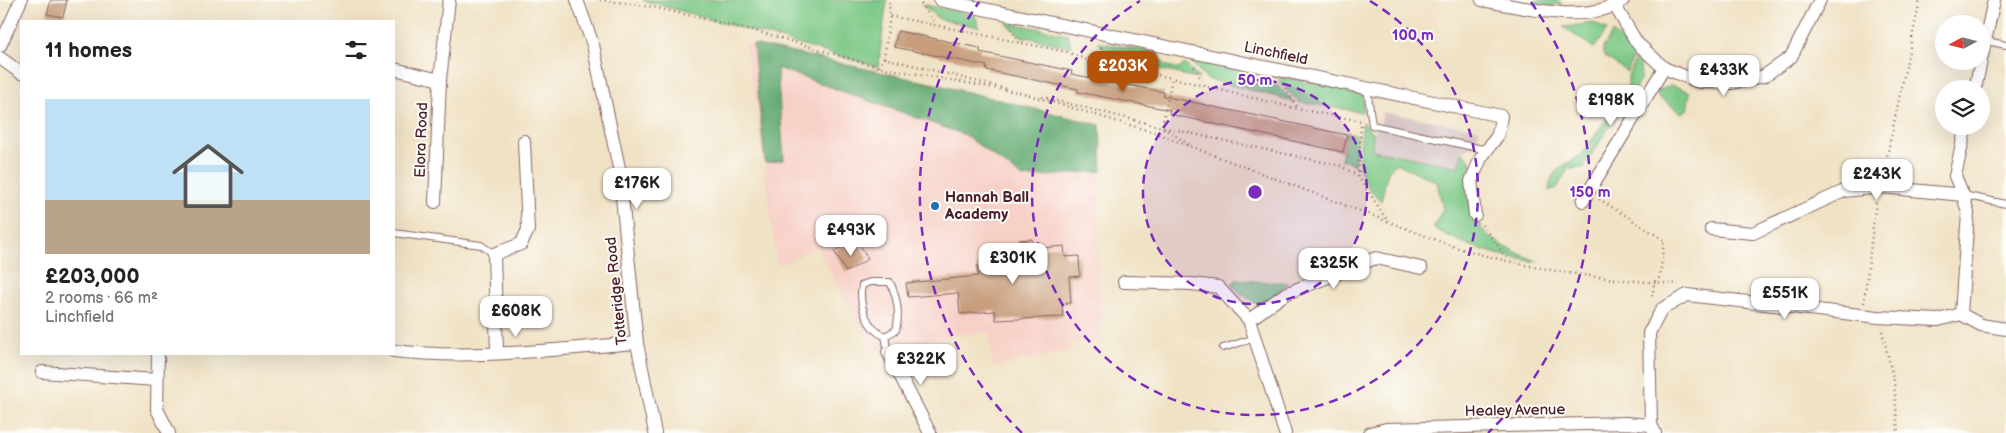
<!DOCTYPE html>
<meta charset="utf-8">
<style>
body{margin:0;font-family:"Balsamiq Sans",sans-serif;background:#f2f2f2;color:#222;height:100vh;display:flex;flex-direction:column;font-size:19px;white-space:nowrap}
*{box-sizing:border-box;margin:0}
p{font-size:16px;color:#767676}
.icon{flex:none;width:28px;height:28px;fill:none;stroke:currentColor;stroke-width:2;stroke-linecap:round;stroke-linejoin:round}
.map{position:relative;flex:1;overflow:hidden}
.panel{position:absolute;left:20px;top:20px;width:375px;height:335px;display:flex;flex-direction:column;background:#fff;border-radius:0px;box-shadow:0 5px 20px #0002}
.panel>*{flex:none}
.needle{width:32px;rotate:263deg}
.fabs{position:absolute;left:1935px;top:15px;display:grid;gap:10px}
.fabs a{display:grid;place-items:center;width:55px;height:55px;border-radius:50%;background:#fff;box-shadow:0 5px 20px #0002;font-size:25px}
.price{position:absolute;translate:-50% -42px;padding:0 11px;border-radius:10px;background:#fff;color:#222;font-size:16px;line-height:32px;filter:drop-shadow(0 1px 2px #0008)}
.price::after{content:'';position:absolute;left:50%;top:30px;width:15px;height:11px;margin-left:-8px;background:inherit;clip-path:polygon(0 0,100% 0,50% 100%)}
.price.active{background:#b45309;color:#fff}
ul{padding:0;list-style:none}
li{display:grid;align-content:center;gap:10px;height:265px;padding:0 25px}
li span{display:grid;place-items:center;height:155px;border-radius:0px;color:#555}
li>.icon{margin-inline-start:auto}
span .icon{width:90px;height:90px;fill:#fffc;stroke-width:1}
li b{font-size:21px}
h2{display:flex;justify-content:space-between;align-items:center;height:60px;padding:0 25px;font-size:21px}
.map>svg:first-child{display:block}
.built{fill:#f7d1c8}
.industrial{fill:#d2bfc0}
.green{fill:#7cc886;stroke:#637458}
.forest{fill:#65ac73;stroke:#58664f}
.building{fill:#c79d7c}
.lines{fill:none;stroke-linecap:round;stroke-linejoin:round}
.lane-casing{stroke:#846361;stroke-width:8}
.street-casing{stroke:#846361;stroke-width:14}
.path{stroke:#846361;stroke-width:2.5;stroke-dasharray:1 4;stroke-linecap:butt}
.lane{stroke:#fff;stroke-width:6}
.street{stroke:#fff;stroke-width:12}
.ring{fill:none;stroke:#7b2cbf;stroke-width:2.5;stroke-dasharray:9 6}
.poi-dot{fill:#1f6fb2;stroke:#fdfcf7;stroke-width:2}
.labels{text-anchor:middle;stroke-width:4;stroke-linejoin:round;paint-order:stroke}
.street-label{font-size:15px;fill:#4a1f2b;stroke:#fdfcf7}
.poi-label{font-size:15px;font-weight:bold;fill:#4a1f2b;stroke:#fdfcf7;text-anchor:start}
.centre{fill:#7b2cbf;stroke:#fdfcf7;stroke-width:2.5}
.ring-label{font-size:15px;text-anchor:middle;font-weight:bold;fill:#7b2cbf;stroke:#fdfcf7;stroke-width:4;stroke-linejoin:round;paint-order:stroke}
</style>
<div class="map">
<svg width="2006" height="433" viewBox="0 0 2006 433">
<rect width="100%" height="100%" fill="#fdfcf7"/>
<filter id="ink" filterUnits="userSpaceOnUse"><feTurbulence type="fractalNoise" baseFrequency=".02" numOctaves="2"/><feDisplacementMap in="SourceGraphic" scale="10" xChannelSelector="R" yChannelSelector="G"/><feConvolveMatrix kernelMatrix="1 2 1 2 8 2 1 2 1" color-interpolation-filters="sRGB"/></filter>
<filter id="wash" filterUnits="userSpaceOnUse"><feTurbulence type="fractalNoise" baseFrequency=".0096" numOctaves="4" result="noise"/><feDisplacementMap in="SourceGraphic" scale="20" xChannelSelector="R" yChannelSelector="G"/><feGaussianBlur stdDeviation="1.12" result="paint"/><feColorMatrix in="noise" values="0 0 0 0 0 0 0 0 0 0 0 0 0 0 0 0 0 1.4 0 .05"/><feComposite in="paint" operator="in"/></filter>
<g filter="url(#wash)">
<rect width="100%" height="100%" fill="#f0e2c5"/>
<polygon class="built" points="744,42 1099,127 1100,340 1069,343 1072,350 993,367 988,332 932,339 903,351 900,347 874,350 817,248 777,266 757,107"/>
<polygon class="industrial" points="1382,112 1479,129 1476,144 1462,152 1459,167 1372,150 1373,133 1381,123"/>
<g class="green">
<polygon points="642,0 887,0 878,67"/>
<polygon points="1537,0 1558,0 1562,4 1549,6 1534,4"/>
<polygon points="921,4 975,15 979,27 939,19"/>
<polygon points="1005,22 1068,34 1071,47 1021,36"/>
<polygon points="1594,23 1607,30 1594,48 1563,27"/>
<polygon points="1613,32 1634,55 1627,72 1603,55 1603,48"/>
<polygon points="1097,42 1159,53 1164,65 1179,69 1185,64 1200,79 1115,59"/>
<polygon points="1636,57 1640,60 1641,79 1595,149 1589,144 1628,87 1628,76"/>
<polygon points="1188,59 1250,70 1256,84 1273,87 1275,84 1293,101 1207,79"/>
<polygon points="1282,77 1358,92 1364,98 1362,112 1299,102 1278,81"/>
<polygon points="1671,85 1690,92 1687,110 1682,113 1657,96 1658,91"/>
<path d="M 1363,122 L 1373,133 L 1372,150 L 1459,167 L 1462,152 C 1478,162 1467,174 1466,190 C 1466,192 1480,225 1482,229 C 1492,243 1523,255 1539,262 C 1500,257 1467,247 1433,228 L 1443,209 L 1437,182 L 1396,163 L 1388,172 L 1381,201 C 1352,176 1359,156 1363,122 Z"/>
<polygon points="1347,132 1358,135 1354,165 1347,161 1341,160"/>
<path d="M 1587,147 L 1594,151 L 1583,168 L 1568,169 L 1557,188 L 1549,191 C 1550,162 1575,166 1587,147 Z"/>
<path d="M 1236,280 L 1288,283 L 1260,309 C 1253,298 1239,295 1232,284 Z"/>
</g>
<polygon class="forest" points="753,44 939,85 1100,125 1102,171 1023,178 965,135 777,68 784,160 765,163"/>
<g id="blocks">
<g class="building">
<polygon points="51,0 67,0 63,17 47,14"/>
<polygon points="898,31 980,48 980,52 1072,71 1071,74 1164,92 1163,96 1347,135 1343,152 1169,114 1170,110 1078,92 1078,89 986,70 987,66 894,47"/>
<polygon points="1032,239 1033,249 1064,246 1065,257 1079,256 1080,276 1069,277 1071,303 1062,304 1063,317 996,320 995,311 960,314 958,293 908,297 906,283 978,276 977,266 1010,263 1009,253 1020,252 1019,240"/>
<polygon points="858,242 868,259 846,272 834,251 844,246 846,250"/>
</g>
</g>
</g>
<g filter="url(#ink)">
<use href="#blocks" fill-opacity="0" stroke="#846361" stroke-width="1"/>
<g class="lines">
<defs>
<g id="lane">
<polyline points="1986,41 2006,45"/>
<polyline points="1367,88 1372,125 1487,150"/>
<polyline points="1963,195 2006,204"/>
<polyline points="394,233 481,245 494,254"/>
<path d="M 885,336 C 867,330 858,303 862,285 L 870,282 L 890,282 C 897,297 900,314 896,330 L 885,336 L 888,352"/>
<polyline points="1223,348 1255,338"/>
</g>
<g id="street">
<polyline points="577,0 593,45 619,168 637,343 655,433"/>
<polyline points="940,0 1501,116 1498,135 1481,158 1471,181 1475,215"/>
<path d="M 1482,0 C 1523,7 1586,26 1623,0"/>
<polyline points="1615,6 1637,43 1664,68 1699,82 1732,83 1764,76 1791,57 1820,0"/>
<polyline points="0,46 21,0"/>
<polyline points="0,58 21,73"/>
<polyline points="1981,60 1994,0"/>
<polyline points="394,69 440,80"/>
<polyline points="1975,89 1981,61"/>
<polyline points="1583,201 1664,68"/>
<polyline points="435,202 440,80 449,0"/>
<polyline points="1711,229 1753,233 1844,191 1881,187 1963,195 1955,176 1966,126"/>
<polyline points="1124,282 1192,284 1218,287 1249,320 1285,433"/>
<polyline points="1961,314 1968,213 1963,195"/>
<polyline points="1249,320 1285,294 1376,258 1421,268"/>
<path d="M 394,351 C 474,360 557,349 637,343"/>
<polyline points="888,352 930,433"/>
<polyline points="497,353 494,254 521,244 528,230 524,141"/>
<polyline points="158,354 157,409 169,433"/>
<polyline points="42,372 156,380"/>
<polyline points="1651,425 1649,333 1662,309 1687,295 1878,317 1938,320 1961,314 1981,325 2006,329"/>
<polyline points="1370,433 1386,429 1626,423 1651,425 1655,433"/>
</g>
</defs>
<use href="#lane" class="lane-casing"/>
<use href="#street" class="street-casing"/>
<g class="path">
<path d="M 600,0 L 653,7 L 760,32 L 878,67 L 1022,93 L 1153,132 L 1452,246 C 1525,269 1602,280 1679,284"/>
<polyline points="918,0 936,24"/>
<polyline points="890,16 1067,52 1090,61 1172,78"/>
<polyline points="1011,29 1019,43"/>
<polyline points="1101,48 1113,66"/>
<polyline points="884,58 890,16 889,0"/>
<polyline points="879,67 884,58 1007,89"/>
<polyline points="1194,67 1206,87"/>
<polyline points="1283,84 1298,109"/>
<polyline points="1042,97 1162,127 1190,145"/>
<polyline points="1361,126 1358,176 1387,220"/>
<polyline points="1883,175 1920,0"/>
<polyline points="1358,176 1341,166 1162,127 1172,78 1298,109 1361,121"/>
<polyline points="1599,199 1664,240 1660,277 1654,282 1652,300"/>
<polyline points="1482,225 1509,261"/>
<polyline points="1864,303 1876,201"/>
<polyline points="1882,331 1894,381 1898,433"/>
</g>
<use href="#lane" class="lane"/>
<use href="#street" class="street"/>
</g>
</g>
<circle cx="1255" cy="192" r="112" fill="#7b2cbf" fill-opacity=".12"/>
<g class="ring">
<circle cx="1255" cy="192" r="112"/>
<path d="M1370 1A223 223 0 1 1 1140 1"/>
<path d="M1022 433A335 335 0 0 1 979 2M1531 2A335 335 0 0 1 1488 433"/>
</g>
<circle class="poi-dot" cx="935" cy="206" r="5"/>
<g class="labels">
<g class="street-label">
<text transform="translate(1276 53) rotate(12)" y="5">Linchfield</text>
<text transform="translate(421 140) rotate(-88)" y="5">Elora Road</text>
<text transform="translate(616 291) rotate(-96)" y="5">Totteridge Road</text>
<text transform="translate(1515 410) rotate(-1)" y="5">Healey Avenue</text>
</g>
<g class="poi-label">
<text x="945" y="202">Hannah Ball<tspan x="945" dy="17">Academy</tspan></text>
</g>
</g>
<circle cx="1255" cy="192" r="8" class="centre"/>
<g class="ring-label">
<text x="1413" y="40">100 m</text>
<text x="1255" y="85">50 m</text>
<text x="1590" y="197">150 m</text>
</g>
</svg>
<div class="fabs">
<a><svg class="needle" viewBox="-14 -14 28 28"><path d="M0-13l5 13h-10z" fill="#e53935"/><path d="M0 13l5-13h-10z" fill="#767676"/></svg></a>
<a><svg class="icon" aria-label="layers" viewBox="0 0 24 24"><path d="M12 4l9 5-9 5-9-5zM3 14l9 5 9-5"/></svg></a>
</div>
<b class="price active" style="left:1123px;top:93px">£203K</b>
<b class="price" style="left:1724px;top:97px">£433K</b>
<b class="price" style="left:1611px;top:127px">£198K</b>
<b class="price" style="left:1877px;top:201px">£243K</b>
<b class="price" style="left:637px;top:210px">£176K</b>
<b class="price" style="left:851px;top:257px">£493K</b>
<b class="price" style="left:1013px;top:285px">£301K</b>
<b class="price" style="left:1334px;top:290px">£325K</b>
<b class="price" style="left:1785px;top:320px">£551K</b>
<b class="price" style="left:516px;top:338px">£608K</b>
<b class="price" style="left:921px;top:386px">£322K</b>
<section class="panel">
<h2>11 homes<svg class="icon" aria-label="filters" viewBox="0 0 24 24"><path d="M4 7h16M4 17h16"/><circle cx="9" cy="7" r="2"/><circle cx="15" cy="17" r="2"/></svg></h2>
<ul>
<li><span style="background:linear-gradient(#bfe0f5 65%,#b9a48a 0)"><svg class="icon" aria-label="home" viewBox="0 0 24 24"><path d="M3 11l9-7 9 7M6 9v11h12V9"/></svg></span><div><b>£203,000</b><p>2 rooms · 66 m²</p><p>Linchfield</p></div></li>
</ul>
</section>
</div>
